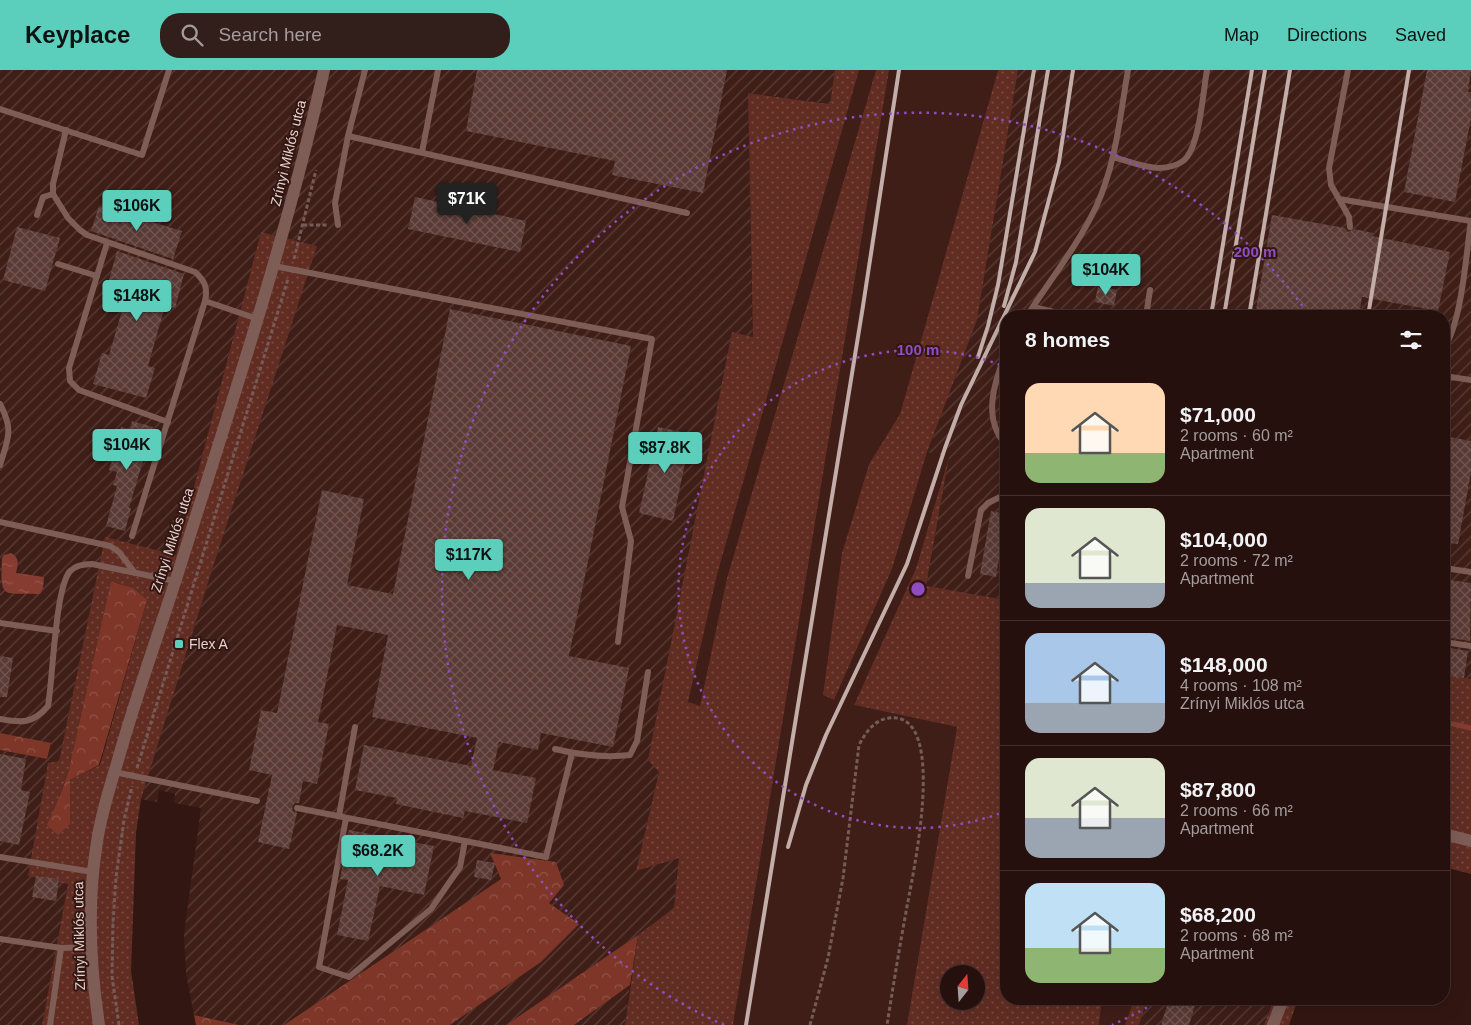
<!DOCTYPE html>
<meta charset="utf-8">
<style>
body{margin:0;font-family:Arial,sans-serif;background:#321e1b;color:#f1f3f6;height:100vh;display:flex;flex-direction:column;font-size:19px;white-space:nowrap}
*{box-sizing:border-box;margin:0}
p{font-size:16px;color:#a49d9d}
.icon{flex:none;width:28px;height:28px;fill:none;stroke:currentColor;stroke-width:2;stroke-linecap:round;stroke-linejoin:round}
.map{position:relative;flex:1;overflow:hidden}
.sheet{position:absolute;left:1000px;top:240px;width:450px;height:695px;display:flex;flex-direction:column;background:#26100d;border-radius:20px;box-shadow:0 5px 20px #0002,0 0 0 1px #42302e}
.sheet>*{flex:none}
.needle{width:32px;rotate:17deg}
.fabs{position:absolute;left:940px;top:895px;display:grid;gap:10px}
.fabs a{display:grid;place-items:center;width:45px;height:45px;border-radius:50%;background:#26100d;box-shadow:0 5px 20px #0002,0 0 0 1px #42302e;font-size:25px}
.price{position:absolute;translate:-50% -42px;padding:0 11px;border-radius:5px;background:#5bcebc;color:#111;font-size:16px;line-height:32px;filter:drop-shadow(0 1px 2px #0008)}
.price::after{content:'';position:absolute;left:50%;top:30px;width:15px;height:11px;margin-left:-8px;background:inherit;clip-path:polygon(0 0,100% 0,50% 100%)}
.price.current{background:#222;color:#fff}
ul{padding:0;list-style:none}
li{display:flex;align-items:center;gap:15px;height:125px;padding:0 25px}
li+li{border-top:1px solid #42302e}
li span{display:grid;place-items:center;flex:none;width:140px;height:100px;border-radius:15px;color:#555}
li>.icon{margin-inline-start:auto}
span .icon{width:60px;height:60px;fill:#fffc;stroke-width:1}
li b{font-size:21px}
h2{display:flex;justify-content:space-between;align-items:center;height:60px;padding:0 25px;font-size:21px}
header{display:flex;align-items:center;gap:30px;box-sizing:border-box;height:70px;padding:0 25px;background:#5bcebc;color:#111}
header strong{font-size:24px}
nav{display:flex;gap:28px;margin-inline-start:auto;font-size:18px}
.search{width:350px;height:45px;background:#321e1b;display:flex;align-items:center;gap:12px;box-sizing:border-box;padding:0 18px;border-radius:20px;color:#a49d9d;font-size:19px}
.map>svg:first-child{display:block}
.built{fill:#3f1e18}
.industrial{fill:url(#industrial-furrows)}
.grass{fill:url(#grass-dots);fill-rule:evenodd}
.forest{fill:url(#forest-crowns)}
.water{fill:url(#water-ripples)}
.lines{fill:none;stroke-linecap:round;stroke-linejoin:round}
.stream{stroke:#863c30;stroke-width:5}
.building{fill:url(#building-cross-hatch)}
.path{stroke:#755c57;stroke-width:3;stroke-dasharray:4 2.5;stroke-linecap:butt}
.lane{stroke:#7f5d57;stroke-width:6}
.street{stroke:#7f5d57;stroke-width:12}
.secondary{stroke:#7f5d57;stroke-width:12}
.rail{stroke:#c2ada8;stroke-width:4}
.ring{fill:none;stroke:#904dc2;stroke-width:2.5;stroke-dasharray:2.5 5}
.poi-dot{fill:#5bcebc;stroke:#321611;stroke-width:2}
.labels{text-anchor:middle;stroke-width:4;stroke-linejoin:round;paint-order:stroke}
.street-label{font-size:14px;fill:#e6d2ce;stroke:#321611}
.poi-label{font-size:14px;fill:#e6d2ce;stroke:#321611;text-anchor:start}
.centre{fill:#904dc2;stroke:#321611;stroke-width:2.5}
.ring-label{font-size:15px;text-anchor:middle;font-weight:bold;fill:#904dc2;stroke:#321611;stroke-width:4;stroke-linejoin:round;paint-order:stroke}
</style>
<header>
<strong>Keyplace</strong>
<div class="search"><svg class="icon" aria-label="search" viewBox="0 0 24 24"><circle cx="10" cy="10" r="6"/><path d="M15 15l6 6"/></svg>Search here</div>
<nav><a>Map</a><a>Directions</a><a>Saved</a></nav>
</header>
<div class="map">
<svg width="1471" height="955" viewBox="0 0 1471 955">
<defs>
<pattern id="industrial-furrows" width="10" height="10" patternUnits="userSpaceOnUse" patternTransform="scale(1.25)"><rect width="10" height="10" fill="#3f1e18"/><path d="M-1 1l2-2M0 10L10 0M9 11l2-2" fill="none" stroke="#5b3e38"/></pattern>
<pattern id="grass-dots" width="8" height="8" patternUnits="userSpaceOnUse" patternTransform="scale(1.25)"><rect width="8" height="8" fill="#612d23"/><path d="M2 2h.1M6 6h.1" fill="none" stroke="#784b42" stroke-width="1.8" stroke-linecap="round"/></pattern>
<pattern id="forest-crowns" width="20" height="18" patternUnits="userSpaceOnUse" patternTransform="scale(1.25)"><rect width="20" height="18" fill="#7e3629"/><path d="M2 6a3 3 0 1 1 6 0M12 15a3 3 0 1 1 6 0" fill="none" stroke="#905247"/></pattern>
<pattern id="water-ripples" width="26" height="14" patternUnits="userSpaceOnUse" patternTransform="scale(1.25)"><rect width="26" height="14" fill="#863c30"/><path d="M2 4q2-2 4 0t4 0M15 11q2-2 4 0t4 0" fill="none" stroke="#97574d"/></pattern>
<pattern id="building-cross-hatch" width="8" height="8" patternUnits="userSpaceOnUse" patternTransform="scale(1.25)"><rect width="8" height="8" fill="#5a3b35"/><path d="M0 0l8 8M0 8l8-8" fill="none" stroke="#725651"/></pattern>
</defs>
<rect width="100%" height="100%" fill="#321611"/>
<g class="built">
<polygon points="859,0 876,0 727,508 700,637 688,632 717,505"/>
<polygon points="889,0 998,0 900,344 869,394 842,483 823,625 834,630 892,499 927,382 949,387 916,498 854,635 957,657 907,955 733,955"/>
<polygon points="1102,929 1134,929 1125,955 1099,955"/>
</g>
<g class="industrial">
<polygon points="0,0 835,0 831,34 748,23 753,267 732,262 659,702 636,801 680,787 674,839 638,865 506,955 450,955 541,892 548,832 490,783 501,809 284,955 239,955 194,945 186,904 184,864 201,738 174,733 175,724 159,720 157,732 141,729 212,500 316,176 261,162 176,485 105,468 59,691 48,693 29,805 68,814 42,955 0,955 0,680 47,689 51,674 0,663"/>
<polygon points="1018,0 1471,0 1471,609 1444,604 1444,246 1006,246 1006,530 926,517 949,387 927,382 977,250"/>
<polygon points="630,915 625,955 574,955"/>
<polygon points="1147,929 1274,929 1264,955 1139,955"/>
</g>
<g class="grass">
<polygon points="835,0 859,0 717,505 688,632 700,636 727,508 876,0 889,0 733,955 625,955 638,865 674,838 679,788 636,801 659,702 648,690 732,262 753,267 748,23 830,34"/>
<polygon points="998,0 1018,0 977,250 927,382 892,499 834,630 823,625 842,483 869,394 900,344"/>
<path d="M 261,162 L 317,176 L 212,500 L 141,729 L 136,763 L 131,901 L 139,955 L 42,955 L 68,814 L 28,806 L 48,693 L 59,691 L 105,467 L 176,485 ZM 147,530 L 100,695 L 70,710 L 60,726 L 69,700 Z"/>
<path d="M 949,387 L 926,516 L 1006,530 L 1006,929 L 1102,929 L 1099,955 L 907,955 L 957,657 L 854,635 L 916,498 ZM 949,904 L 976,904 L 976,931 L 949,931 Z"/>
<polygon points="1444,604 1471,609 1471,804 1444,797 1444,718 1448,701 1444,700"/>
<polygon points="1134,929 1147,929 1139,955 1125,955"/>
<polygon points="1274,929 1298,929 1289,955 1264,955"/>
</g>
<g class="forest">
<polygon points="111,512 133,518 147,530 99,695 70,710 70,754 58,765 47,755 60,726 69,700"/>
<polygon points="0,663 51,673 47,689 0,680"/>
<polygon points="490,783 556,792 564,815 549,833 579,854 541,892 450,955 284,955 501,809"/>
<polygon points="638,865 630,915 574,955 506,955"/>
<polygon points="194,945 239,955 196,955"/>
</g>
<path class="water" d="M 11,483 C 20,488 18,494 16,503 L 44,507 L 43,518 L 40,524 C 3,522 0,532 2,488 L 4,485 Z"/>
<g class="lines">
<polyline class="stream" points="1444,652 1471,658"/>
</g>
<g class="building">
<polygon points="477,0 727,0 703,123 612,105 615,91 466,61"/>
<polygon points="1427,0 1471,0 1468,22 1471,22 1471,48 1455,132 1404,122"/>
<polygon points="415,127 526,151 520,182 408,159"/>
<polygon points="99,136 182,161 173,189 91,161"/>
<polygon points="1272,145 1345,158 1348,162 1354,159 1373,163 1372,166 1450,182 1438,241 1362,227 1359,246 1255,246"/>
<polygon points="17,157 60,168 45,221 3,210"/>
<polygon points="117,181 184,204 175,238 165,236 148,296 155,298 146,328 93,314 102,283 109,285 126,227 106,221"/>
<polygon points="1098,216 1117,220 1114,236 1095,232"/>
<polygon points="450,239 631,276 569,586 629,598 613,677 541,663 538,680 499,672 493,700 536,708 527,753 465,741 463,748 396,734 397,728 355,720 364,675 471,696 477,668 372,647 388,565 337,555 318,652 329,654 317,714 303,711 299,733 295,733 292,737 293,741 297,743 289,779 258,772 272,705 249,700 261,640 277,643 322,420 364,429 347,515 393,524"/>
<polygon points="132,351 153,357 129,438 131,438 125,461 106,456 117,416 113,415 117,402 109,400 121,357 130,359"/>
<polygon points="658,357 691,364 673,451 639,443"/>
<polygon points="1444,366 1471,371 1471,402 1458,474 1444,472"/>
<polygon points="991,441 1006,444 996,507 980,504"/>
<polygon points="1444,509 1471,513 1470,571 1444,567"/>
<polygon points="1444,577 1468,581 1464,608 1444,605"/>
<polygon points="0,586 13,588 7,627 0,627"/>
<polygon points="0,684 26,689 21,720 30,722 19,775 0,771"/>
<polygon points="349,760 434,776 424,825 380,816 368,871 337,865 348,810 340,809"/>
<polygon points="477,790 495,793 491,810 474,807"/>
<polygon points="36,806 59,809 56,831 32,827"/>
<polygon points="1169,929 1197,929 1189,955 1161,955"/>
</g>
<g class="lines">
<g class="path">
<polyline points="303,155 328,155"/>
<polyline points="294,189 316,100"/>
<polyline points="137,698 288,209"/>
<polyline points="119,955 112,906 113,853 116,807 124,750 132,716"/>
<path d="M 810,955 L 828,888 L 843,808 L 859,675 C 866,662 874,650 889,648 C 951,640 911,812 906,842 C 899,880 893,917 887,955"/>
</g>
<g class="lane">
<polyline points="1348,0 1329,98 1331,115 1339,129 1471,151"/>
<polyline points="0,39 142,85 169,0"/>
<path d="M 66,60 L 53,114 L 53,124 L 68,148 L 80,160 L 87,165 L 195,202 C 205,211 208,218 205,231 L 258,249"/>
<polyline points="348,66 687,143"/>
<polyline points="422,82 438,0"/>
<path d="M 1113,87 C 1128,91 1144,98 1159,98 C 1168,98 1181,95 1187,87 C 1200,70 1203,22 1207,0"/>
<polyline points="1339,129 1349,147 1350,157"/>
<polyline points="37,145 43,127 53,124"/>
<polyline points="338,155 335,133 348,66 365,0"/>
<polyline points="107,173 69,298 70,311 79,320 168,352"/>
<polyline points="58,194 97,206"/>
<polyline points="274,196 652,269 622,437 631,471 618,572"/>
<polyline points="1033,237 1071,246"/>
<path d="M 1027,246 C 1050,210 1078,175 1096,137 C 1116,94 1120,46 1128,0"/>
<polyline points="1146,246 1150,220"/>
<path d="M 1444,278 C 1462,252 1466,184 1471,151"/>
<path d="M 1006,283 C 994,312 982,349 1006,375"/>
<polyline points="1444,306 1471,310"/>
<path d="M 0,334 C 14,360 8,369 0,395"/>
<polyline points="0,452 110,476 119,482 135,503"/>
<polyline points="132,466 205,231"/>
<polyline points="1444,498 1471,502"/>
<polyline points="968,506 981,440 988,433 1006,424"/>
<polyline points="1004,513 1006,497"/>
<polyline points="0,553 57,561"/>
<polyline points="1444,572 1471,576"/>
<path d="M 0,649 C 21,653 33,654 48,636 C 53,608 55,519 70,501 C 76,495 84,494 92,494 L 175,511"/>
<path d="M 555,679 C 580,685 605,688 630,685 L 637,671 L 648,602"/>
<polyline points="114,702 257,731"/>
<polyline points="297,738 546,787 572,683"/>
<polyline points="339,746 355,657"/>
<polyline points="346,748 319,897 349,907 431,839 460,797 465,771"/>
<polyline points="0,787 93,802"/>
<polyline points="0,869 61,878 92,877"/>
<polyline points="50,955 61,878"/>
</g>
<g class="street">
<polyline points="1444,764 1471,771"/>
<polyline points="1273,955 1283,929"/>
</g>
<path class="secondary" d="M 99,955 C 90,895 87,832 97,772 C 101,744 110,717 118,690 C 137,622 162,555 183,487 C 234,326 287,165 324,0"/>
<g class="rail">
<polyline points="1004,236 1016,192 1048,0"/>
<polyline points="1211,246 1252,0"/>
<polyline points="1224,246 1265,0"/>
<polyline points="1249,246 1290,0"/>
<polyline points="1368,246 1409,0"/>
<polyline points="978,287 988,256 998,215 1034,0"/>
<polyline points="788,777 806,715 826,665 907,494 945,378 961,335 1035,182 1059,92 1073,0"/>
<polyline points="746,955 863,236 899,0"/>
</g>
</g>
<g class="ring">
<path d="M1006 741A239 239 0 1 1 1006 297"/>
<path d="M1160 930A477 477 0 0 1 1112 955M724 955A477 477 0 1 1 1309 245"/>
</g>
<rect class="poi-dot" x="174" y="569" width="10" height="10" rx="2.5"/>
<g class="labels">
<g class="street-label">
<text transform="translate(288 83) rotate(-76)" y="5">Zrínyi Miklós utca</text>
<text transform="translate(172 470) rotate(-72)" y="5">Zrínyi Miklós utca</text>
<text transform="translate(79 866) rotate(-91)" y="5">Zrínyi Miklós utca</text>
</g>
<g class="poi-label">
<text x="189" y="579">Flex A</text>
</g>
</g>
<circle cx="918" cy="519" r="8" class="centre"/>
<g class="ring-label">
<text x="1255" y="187">200 m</text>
<text x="918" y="285">100 m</text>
</g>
</svg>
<div class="fabs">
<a><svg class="needle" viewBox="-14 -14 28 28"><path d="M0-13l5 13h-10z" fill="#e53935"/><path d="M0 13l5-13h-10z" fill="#a49d9d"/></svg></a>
</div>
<b class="price current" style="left:467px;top:155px">$71K</b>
<b class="price" style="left:137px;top:162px">$106K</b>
<b class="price" style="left:1106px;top:226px">$104K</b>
<b class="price" style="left:137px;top:252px">$148K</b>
<b class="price" style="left:127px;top:401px">$104K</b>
<b class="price" style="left:665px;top:404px">$87.8K</b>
<b class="price" style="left:469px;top:511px">$117K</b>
<b class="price" style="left:378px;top:807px">$68.2K</b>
<section class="sheet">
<h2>8 homes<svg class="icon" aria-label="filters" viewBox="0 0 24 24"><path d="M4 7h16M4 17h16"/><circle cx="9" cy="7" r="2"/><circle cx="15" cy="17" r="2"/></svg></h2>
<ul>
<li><span style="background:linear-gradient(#ffd9b3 70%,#8fb573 0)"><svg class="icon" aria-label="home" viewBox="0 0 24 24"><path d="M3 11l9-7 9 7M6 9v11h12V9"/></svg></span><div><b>$71,000</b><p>2 rooms · 60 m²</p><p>Apartment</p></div></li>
<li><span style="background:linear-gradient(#dfe7d0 75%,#9aa5b1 0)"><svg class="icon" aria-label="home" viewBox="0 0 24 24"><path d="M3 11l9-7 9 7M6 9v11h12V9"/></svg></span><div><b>$104,000</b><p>2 rooms · 72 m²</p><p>Apartment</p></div></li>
<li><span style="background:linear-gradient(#a9c7e8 70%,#9aa5b1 0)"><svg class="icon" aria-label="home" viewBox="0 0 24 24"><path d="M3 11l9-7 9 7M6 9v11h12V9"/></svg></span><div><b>$148,000</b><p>4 rooms · 108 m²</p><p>Zrínyi Miklós utca</p></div></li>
<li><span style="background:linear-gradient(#dfe7d0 60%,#9aa5b1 0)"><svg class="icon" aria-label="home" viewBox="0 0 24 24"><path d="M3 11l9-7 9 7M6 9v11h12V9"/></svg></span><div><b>$87,800</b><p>2 rooms · 66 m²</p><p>Apartment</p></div></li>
<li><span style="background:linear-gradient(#bfe0f5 65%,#8fb573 0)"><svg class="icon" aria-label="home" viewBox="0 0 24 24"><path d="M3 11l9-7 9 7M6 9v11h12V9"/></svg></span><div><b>$68,200</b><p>2 rooms · 68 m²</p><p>Apartment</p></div></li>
</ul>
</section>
</div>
